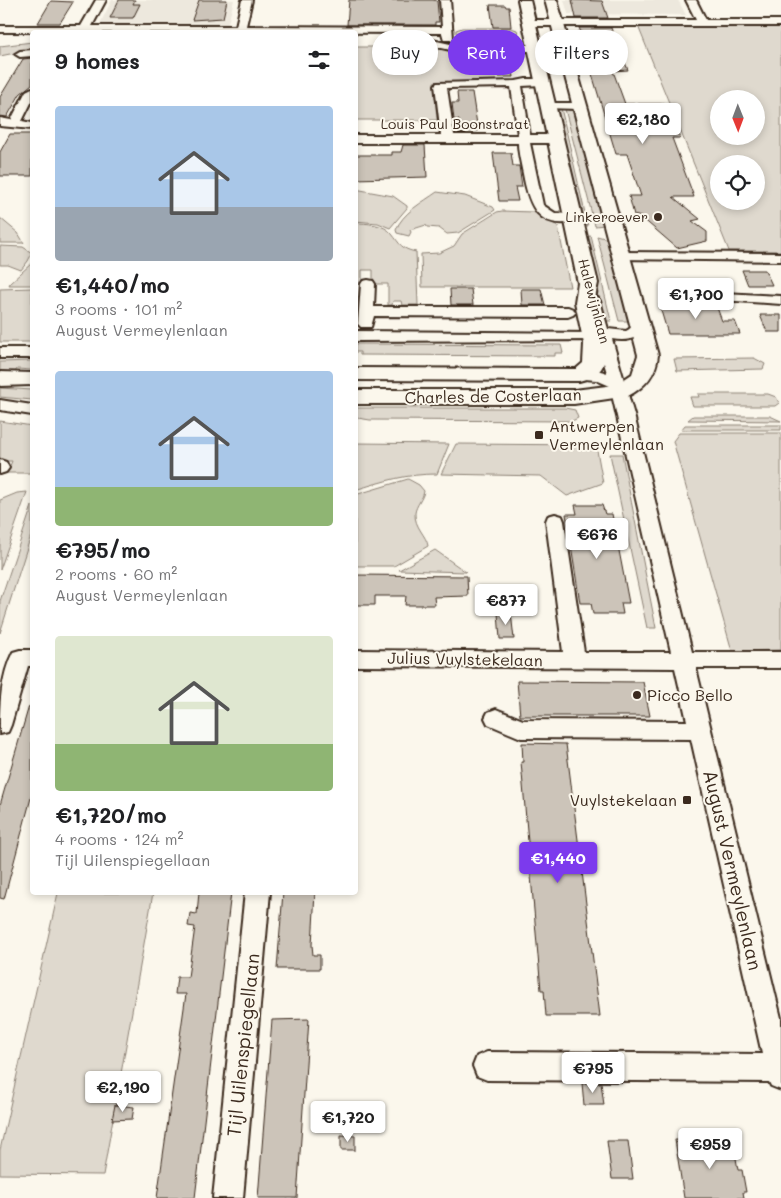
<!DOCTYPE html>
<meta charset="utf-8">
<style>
body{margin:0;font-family:Mali,sans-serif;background:#f2f2f2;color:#202124;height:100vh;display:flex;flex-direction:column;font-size:19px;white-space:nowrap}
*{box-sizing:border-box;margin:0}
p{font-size:16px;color:#757577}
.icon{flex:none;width:28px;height:28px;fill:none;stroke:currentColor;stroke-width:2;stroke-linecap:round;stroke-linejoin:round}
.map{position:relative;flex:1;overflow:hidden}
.side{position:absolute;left:30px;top:30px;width:328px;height:865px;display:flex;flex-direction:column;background:#fff;border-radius:5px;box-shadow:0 2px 8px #0003}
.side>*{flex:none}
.hud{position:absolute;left:372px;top:30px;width:332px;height:45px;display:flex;gap:10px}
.needle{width:32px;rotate:179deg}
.fabs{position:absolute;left:710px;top:90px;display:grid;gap:10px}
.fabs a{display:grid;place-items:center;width:55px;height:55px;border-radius:50%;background:#fff;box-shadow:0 2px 8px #0003;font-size:25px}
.price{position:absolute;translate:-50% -42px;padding:0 11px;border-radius:5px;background:#fff;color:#222;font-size:16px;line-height:32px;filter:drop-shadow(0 1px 2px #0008)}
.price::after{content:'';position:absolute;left:50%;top:30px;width:15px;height:11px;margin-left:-8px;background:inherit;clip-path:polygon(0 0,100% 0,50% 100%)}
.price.current{background:#7c3aed;color:#fff}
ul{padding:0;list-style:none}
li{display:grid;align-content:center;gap:10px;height:265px;padding:0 25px}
li span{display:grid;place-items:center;height:155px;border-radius:5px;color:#555}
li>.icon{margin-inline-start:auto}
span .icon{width:90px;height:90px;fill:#fffc;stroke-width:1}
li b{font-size:21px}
h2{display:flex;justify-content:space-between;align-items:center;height:60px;padding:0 25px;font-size:21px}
.pill{padding:0 18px;border-radius:22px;background:#fff;box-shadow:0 2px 8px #0003;font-size:18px;line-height:45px}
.pill.current{background:#7c3aed;color:#fff}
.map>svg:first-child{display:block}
.built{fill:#ede8dd}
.green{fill:#dfd9ce;stroke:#8d8276;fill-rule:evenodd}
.building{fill:#ccc4b9;stroke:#3b2a1e}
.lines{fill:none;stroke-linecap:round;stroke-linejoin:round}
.minor-casing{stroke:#3b2a1e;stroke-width:4}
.major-casing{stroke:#3b2a1e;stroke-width:4}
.minor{fill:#fbf7ec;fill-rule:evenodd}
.major{fill:#fbf7ec;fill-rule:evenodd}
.poi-dot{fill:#3b2a1e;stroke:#fbf7ec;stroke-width:2}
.labels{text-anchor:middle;stroke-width:4;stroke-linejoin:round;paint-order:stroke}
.far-street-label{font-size:14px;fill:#3b2a1e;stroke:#fbf7ec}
.far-poi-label{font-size:14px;fill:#3b2a1e;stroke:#fbf7ec;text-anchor:end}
.street-label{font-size:16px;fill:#3b2a1e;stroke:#fbf7ec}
.poi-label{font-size:16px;fill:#3b2a1e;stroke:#fbf7ec;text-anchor:start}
.near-street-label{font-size:19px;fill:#3b2a1e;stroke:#fbf7ec}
</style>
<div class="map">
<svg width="781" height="1198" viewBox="0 0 781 1198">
<rect width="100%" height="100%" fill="#fbf7ec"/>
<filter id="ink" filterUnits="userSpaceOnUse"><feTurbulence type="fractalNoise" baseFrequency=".02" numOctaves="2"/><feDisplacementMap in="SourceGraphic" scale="10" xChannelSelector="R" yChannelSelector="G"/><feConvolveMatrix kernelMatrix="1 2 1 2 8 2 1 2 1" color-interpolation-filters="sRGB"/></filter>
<g filter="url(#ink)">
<g class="built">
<polygon points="112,0 234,0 227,27 99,26"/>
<polygon points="564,0 678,0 686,15 568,14"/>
</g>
<g class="green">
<path d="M 781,25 L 781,251 L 729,251 L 638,26 ZM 719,99 L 756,99 L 756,136 L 719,136 ZM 719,164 L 756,164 L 756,201 L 719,201 Z"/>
<polygon points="462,28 511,28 517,30 518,33 512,34 456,33 456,30"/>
<polygon points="32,42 32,52 20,52 0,56 0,46"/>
<polygon points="355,47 441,47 454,53 494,53 497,82 434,82 437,120 355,120"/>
<polygon points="561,108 588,226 582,226 555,109"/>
<polygon points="565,109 574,111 605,225 595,226"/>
<polygon points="355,189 393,196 407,206 407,208 390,228 378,223 355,221"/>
<path d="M 437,192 L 465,196 L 493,207 L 495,210 L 458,233 L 447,234 L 439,228 L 427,227 L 426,225 L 410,230 L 411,232 L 409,236 L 397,233 L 396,230 C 402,213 423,202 437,192 Z"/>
<polygon points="502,211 533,212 558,226 570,287 422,287 421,254 439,253 454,246 462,234 497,212"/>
<polygon points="0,218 18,233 24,243 0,243"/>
<path d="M 355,223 C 366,223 385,224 392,234 C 400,244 401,249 416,252 L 418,305 L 402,305 L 401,301 L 393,301 L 392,305 L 388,305 L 388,284 L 373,284 L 373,270 L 362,270 L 362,283 L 355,281 Z"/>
<polygon points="591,236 611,321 601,321 582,240 584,237"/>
<polygon points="597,236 608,239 629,321 619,321"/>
<polygon points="0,246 23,247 32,253 28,261 21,270 8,265 0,265"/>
<polygon points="32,263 32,285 9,285 10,283"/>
<polygon points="32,288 32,342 0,342 0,289"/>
<polygon points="355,344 561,345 563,353 555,353 555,356 360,355 360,352 355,352"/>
<polygon points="754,358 765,364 763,369 677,371 674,359"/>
<polygon points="32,361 32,370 17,369 15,372 0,372 0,362"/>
<polygon points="0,388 32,390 32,400 0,397"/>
<polygon points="698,394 768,394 776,397 779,403 775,406 693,406 690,397 699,397"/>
<polygon points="355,408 565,408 575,410 578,418 572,421 370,420 358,418 355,416"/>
<polygon points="693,416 770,416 781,421 688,420"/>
<polygon points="0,421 32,426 32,473 7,473 12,461 0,461"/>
<polygon points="685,425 781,425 781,430 681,430"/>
<polygon points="679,433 781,433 781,650 732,651 673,441"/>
<path d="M 355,443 L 449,444 L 437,474 C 406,474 384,481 355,490 Z"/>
<polygon points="456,444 596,445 603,483 567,496 541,476 441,474"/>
<polygon points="610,454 622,454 656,628 647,628"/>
<path d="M 408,479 L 419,485 L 424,491 C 423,499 416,505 415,513 C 414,527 427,536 428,546 L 394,566 L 355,566 L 355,495 Z"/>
<polygon points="27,492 0,570 0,500 17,493"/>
<polygon points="32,506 32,532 0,633 0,601"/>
<polygon points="435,550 466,572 399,570"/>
<polygon points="58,893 153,893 103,1175 0,1174 0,1150"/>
</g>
<g class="building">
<polygon points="119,0 135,0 133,4 140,4 133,18 110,18"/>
<polygon points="199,0 227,0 223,18 192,20"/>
<polygon points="349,0 433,0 437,1 439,22 435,22 435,25 347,25"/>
<polygon points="572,0 602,1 608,18 576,18"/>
<polygon points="51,1 73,2 60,23 38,23"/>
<polygon points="490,5 505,5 506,7 509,7 511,27 493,27"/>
<polygon points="579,28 611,28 628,70 613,71 625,104 667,104 680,138 672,138 694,197 673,197 700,219 692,221 707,232 707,241 677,248 641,217 634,215 629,196 641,196 627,154 616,154 592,74 577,32 581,32"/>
<polygon points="32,58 32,84 20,94 7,117 0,116 0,97 23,59"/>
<polygon points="495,60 511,60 514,77 499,77"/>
<polygon points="457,92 472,92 478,131 460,131 459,120 454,120 452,103 458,103"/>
<polygon points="10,134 32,134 32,176 0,176 0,152"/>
<polygon points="403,145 425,145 427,177 355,179 355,155 392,155 392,152 401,152"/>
<polygon points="493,153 511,153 513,166 519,166 522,187 515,187 518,201 499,201"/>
<polygon points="742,270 765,270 772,285 748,285"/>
<polygon points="450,289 471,289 473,305 451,305"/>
<polygon points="521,289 541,289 545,305 522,305"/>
<polygon points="659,304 716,305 722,321 735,321 740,334 668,334"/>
<polygon points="760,315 781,315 781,332 767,332"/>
<polygon points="575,505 602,505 605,514 612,514 629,603 621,603 623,614 593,614 591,603 580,603 566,514 577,514"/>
<polygon points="355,575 467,576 468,596 434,597 435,605 405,605 406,596 375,596 375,605 355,605"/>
<polygon points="498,613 511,613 514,639 500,639"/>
<polygon points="517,681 643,682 650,716 520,716"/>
<polygon points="29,706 32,707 32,794 4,899 0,898 0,805"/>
<polygon points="522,743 566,744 600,1016 546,1016 544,990 541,990 521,762 523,762"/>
<polygon points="199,892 231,892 195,1198 157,1198 186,994 175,994 177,977 188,977 195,927 188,926 190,913 197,914"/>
<polygon points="283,892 315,892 312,945 313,955 320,955 320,969 277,969"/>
<polygon points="309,1019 297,1198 258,1198 272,1020"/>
<polygon points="582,1083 601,1083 604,1105 584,1105"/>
<polygon points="115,1105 134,1107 132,1119 112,1120"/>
<polygon points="341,1135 355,1136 355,1150 341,1150"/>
<polygon points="675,1140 733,1141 738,1170 742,1170 746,1192 743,1192 744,1198 684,1198"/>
<polygon points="607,1141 628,1141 633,1179 612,1179"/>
</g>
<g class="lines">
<defs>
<g id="minor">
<polygon points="96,0 106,0 92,26 236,26 242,0 252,0 246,26 442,27 440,0 450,0 453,38 452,40 444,40 442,33 0,32 0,26 81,26"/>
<polygon points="686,0 696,0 706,20 781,20 781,26 529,26 524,23 529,20 696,20"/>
<polygon points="432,40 455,45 534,45 539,48 534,51 455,51 428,45 427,43 428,41"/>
<polygon points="32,50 32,56 20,57 15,54 20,51"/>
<polygon points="538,62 568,62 573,65 568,68 534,67 533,65 534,63"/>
<path d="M 526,79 L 542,79 L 548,82 L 542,85 L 522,86 L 530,135 L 555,135 L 561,139 L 555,143 L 530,143 L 543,205 L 555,213 L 578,215 L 580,218 L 578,221 C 538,231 529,206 523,174 C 521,163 518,153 518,143 L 355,143 L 355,135 L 441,135 L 435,85 L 437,83 L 516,81 ZM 511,87 L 518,135 L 454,135 L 447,88 Z"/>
<polygon points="32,88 32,101 22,121 32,123 32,129 0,126 0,118 11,120 26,91"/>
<polygon points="548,103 579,103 585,106 579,109 544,108 542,106 544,104"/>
<polygon points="620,252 781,253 781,261 615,259 613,256 615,253"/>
<polygon points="368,280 373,281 375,284 374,307 568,307 573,309 576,312 573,315 568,317 374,316 371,327 361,327 358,324 361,284 363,281"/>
<polygon points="725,293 781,296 781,304 720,300 718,297 720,294"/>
<path d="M 593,297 L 598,298 L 600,301 L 608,329 L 626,331 C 634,327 635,320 645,323 L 648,326 C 639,339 627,342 612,339 L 634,415 L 692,652 L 781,652 L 781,668 L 696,668 L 781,1018 L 781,1090 L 771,1086 L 769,1082 L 487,1080 L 477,1076 L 473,1066 L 477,1056 L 487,1052 L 762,1054 L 691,739 L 521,738 L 488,724 L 485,718 L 488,712 L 496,709 L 523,720 L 687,721 L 675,668 L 355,666 L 355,650 L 563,652 L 546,521 L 548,516 L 555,514 L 562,516 L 564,521 L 584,652 L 671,652 L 610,386 L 596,380 L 573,378 L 571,375 L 573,372 C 584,369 596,369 607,373 L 597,340 L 355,341 L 355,331 L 594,333 L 586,301 L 588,298 Z"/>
<rect x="0" y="348" width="32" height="10"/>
<polygon points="0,400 32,405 32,415 0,410"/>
<polygon points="0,460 6,462 9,468 6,472 0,474"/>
<path d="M 20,650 L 32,650 L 32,666 L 28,666 L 11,725 L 8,732 L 0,734 C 0,706 0,678 13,652 Z"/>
<polygon points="245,892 270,892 243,1198 213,1198"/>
</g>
<g id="major">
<path d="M 518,0 L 530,0 L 598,283 C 596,292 594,301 596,310 C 601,340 621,371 579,381 L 355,380 L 355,368 L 576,369 L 583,363 L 584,344 L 575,302 L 578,283 Z"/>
<path d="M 545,0 L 557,0 L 658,355 C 656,375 645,387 628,396 L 574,404 L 355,404 L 355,390 L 574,390 L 615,385 L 620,382 L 632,374 L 638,355 Z"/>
<polygon points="0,372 32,373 32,385 0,386"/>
</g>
</defs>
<use href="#minor" class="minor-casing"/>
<use href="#major" class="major-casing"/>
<use href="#minor" class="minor"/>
<use href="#major" class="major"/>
</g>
</g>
<g class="poi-dot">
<circle cx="658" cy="217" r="5"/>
<rect x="534" y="430" width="10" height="10" rx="2.5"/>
<circle cx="637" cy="695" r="5"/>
<rect x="682" y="795" width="10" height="10" rx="2.5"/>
</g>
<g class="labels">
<g class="far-street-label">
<text x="455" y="129">Louis Paul Boonstraat</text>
<text transform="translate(594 301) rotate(75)" y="5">Halewijnlaan</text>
</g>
<g class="far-poi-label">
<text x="648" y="222">Linkeroever</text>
</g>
<g class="street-label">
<text transform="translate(493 396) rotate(-1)" y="6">Charles de Costerlaan</text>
<text transform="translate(465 659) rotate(1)" y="6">Julius Vuylstekelaan</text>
</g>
<g class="poi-label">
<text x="549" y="432">Antwerpen<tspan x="549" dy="18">Vermeylenlaan</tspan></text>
<text x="647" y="701">Picco Bello</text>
<text x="677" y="806" text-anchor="end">Vuylstekelaan</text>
</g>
<g class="near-street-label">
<text transform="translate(733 870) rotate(77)" y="7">August Vermeylenlaan</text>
<text transform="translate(243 1045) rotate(-84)" y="7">Tijl Uilenspiegellaan</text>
</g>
</g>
</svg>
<div class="fabs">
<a><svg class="needle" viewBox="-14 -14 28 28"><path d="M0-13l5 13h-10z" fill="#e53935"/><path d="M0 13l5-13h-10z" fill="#757577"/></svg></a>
<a><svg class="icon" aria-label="locate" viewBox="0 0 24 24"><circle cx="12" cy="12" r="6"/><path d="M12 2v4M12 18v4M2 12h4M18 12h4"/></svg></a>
</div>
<b class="price" style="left:643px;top:145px">€2,180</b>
<b class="price" style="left:696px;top:320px">€1,700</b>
<b class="price" style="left:597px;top:560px">€676</b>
<b class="price" style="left:506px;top:626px">€877</b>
<b class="price current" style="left:558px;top:884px">€1,440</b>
<b class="price" style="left:593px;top:1094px">€795</b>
<b class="price" style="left:123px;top:1113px">€2,190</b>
<b class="price" style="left:348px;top:1143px">€1,720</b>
<b class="price" style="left:710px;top:1170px">€959</b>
<div class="hud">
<a class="pill">Buy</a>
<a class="pill current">Rent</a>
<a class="pill">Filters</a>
</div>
<section class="side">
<h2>9 homes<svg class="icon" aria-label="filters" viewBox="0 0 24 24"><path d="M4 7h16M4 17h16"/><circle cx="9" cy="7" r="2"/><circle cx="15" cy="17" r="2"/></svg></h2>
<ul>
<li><span style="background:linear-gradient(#a9c7e8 65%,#9aa5b1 0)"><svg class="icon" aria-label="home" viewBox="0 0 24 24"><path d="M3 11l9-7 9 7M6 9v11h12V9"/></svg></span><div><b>€1,440/mo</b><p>3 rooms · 101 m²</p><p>August Vermeylenlaan</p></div></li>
<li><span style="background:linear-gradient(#a9c7e8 75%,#8fb573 0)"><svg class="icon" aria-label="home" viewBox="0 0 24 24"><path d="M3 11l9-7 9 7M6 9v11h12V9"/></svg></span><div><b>€795/mo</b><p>2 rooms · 60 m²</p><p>August Vermeylenlaan</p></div></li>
<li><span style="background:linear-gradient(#dfe7d0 70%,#8fb573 0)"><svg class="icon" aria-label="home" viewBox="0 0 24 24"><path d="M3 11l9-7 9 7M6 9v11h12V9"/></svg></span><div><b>€1,720/mo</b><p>4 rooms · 124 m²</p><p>Tijl Uilenspiegellaan</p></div></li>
</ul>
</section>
</div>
